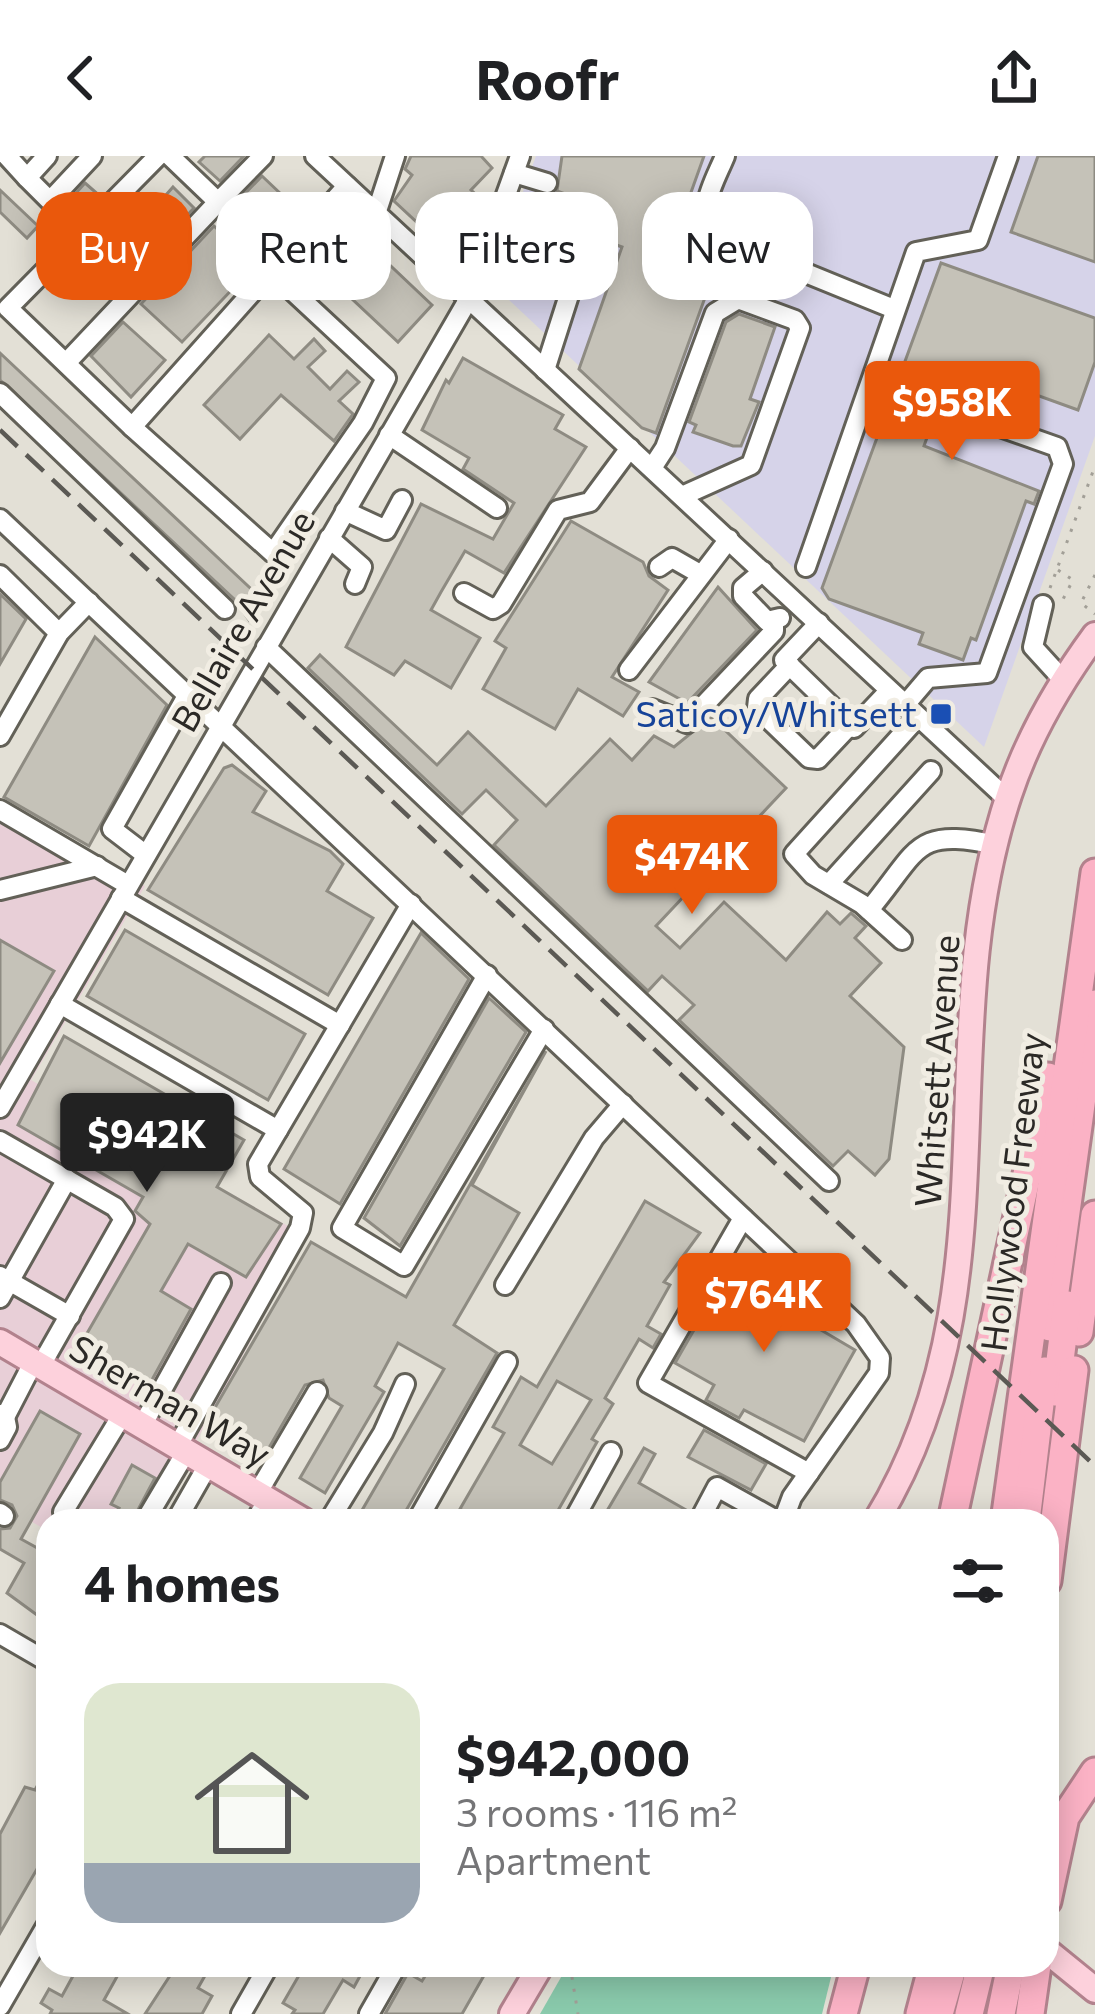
<!DOCTYPE html>
<meta charset="utf-8">
<style>
body{margin:0;font-family:Commissioner,sans-serif;background:#f6f6f6;color:#202124;height:100vh;display:flex;flex-direction:column;font-size:45px;white-space:nowrap}
*{box-sizing:border-box;margin:0}
p{font-size:39px;color:#757577}
.icon{flex:none;width:66px;height:66px;fill:none;stroke:currentColor;stroke-width:2;stroke-linecap:round;stroke-linejoin:round}
.map{position:relative;flex:1;overflow:hidden}
.details{position:absolute;left:36px;top:1353px;width:1023px;height:468px;display:flex;flex-direction:column;background:#fff;border-radius:36px;box-shadow:0 6px 30px #0003}
.details>*{flex:none}
.top-card{position:absolute;left:36px;top:36px;width:1023px;height:108px;display:flex;gap:24px}
.price{position:absolute;translate:-50% -102px;padding:0 27px;border-radius:12px;background:#ea580c;color:#fff;font-size:39px;line-height:78px;filter:drop-shadow(0 3px 6px #0008)}
.price::after{content:'';position:absolute;left:50%;top:72px;width:36px;height:27px;margin-left:-18px;background:inherit;clip-path:polygon(0 0,100% 0,50% 100%)}
.price.current{background:#222;color:#fff}
ul{padding:0;list-style:none}
li{display:flex;align-items:center;gap:36px;height:300px;padding:0 48px}
li+li{border-top:3px solid #e0e0e0}
li span{display:grid;place-items:center;flex:none;width:336px;height:240px;border-radius:36px;color:#555}
li>.icon{margin-inline-start:auto}
span .icon{width:144px;height:144px;fill:#fffc;stroke-width:1}
li b{font-size:51px}
h2{display:flex;justify-content:space-between;align-items:center;height:144px;padding:0 48px;font-size:51px}
.tag{padding:0 42px;border-radius:36px;background:#fff;box-shadow:0 6px 30px #0003;font-size:42px;line-height:108px}
.tag.current{background:#ea580c;color:#fff}
header{display:flex;justify-content:space-between;align-items:center;height:156px;padding:0 48px;background:#fff;font-size:54px;font-weight:700}
.map>svg:first-child{display:block}
.commercial{fill:#e8cfd7}
.industrial{fill:#d6d3e9}
.green{fill:#8acaac}
.building{fill:#c5c2b8;stroke:#8e8b82;stroke-width:3;fill-rule:evenodd}
.lines{fill:none;stroke-linecap:round;stroke-linejoin:round}
.minor-casing{stroke:#636158;stroke-width:24}
.major-casing{stroke:#b2828d;stroke-width:30}
.highway-casing{stroke:#b2828d;stroke-width:33}
.path{stroke:#a29f97;stroke-width:3;stroke-dasharray:3 9;stroke-linecap:butt}
.minor{stroke:#fff;stroke-width:18}
.major{stroke:#fdd1dc;stroke-width:24}
.highway{stroke:#fbb2c5;stroke-width:27}
.rail{stroke:#5b5954;stroke-width:4.5;stroke-dasharray:24 12;stroke-linecap:butt}
.transit-dot{fill:#1a4fb4;stroke:#f1ede3;stroke-width:4.5}
.labels{text-anchor:middle;stroke-width:10;stroke-linejoin:round;paint-order:stroke}
.street-label{font-size:36px;fill:#2b2926;stroke:#f1ede3}
.transit-label{font-size:36px;fill:#164399;stroke:#f1ede3;text-anchor:end}
</style>
<header><svg class="icon" aria-label="back" viewBox="0 0 24 24"><path d="M15 5l-7 7 7 7"/></svg>Roofr<svg class="icon" aria-label="share" viewBox="0 0 24 24"><path d="M12 15V3M7 8l5-5 5 5M5 13v7h14v-7"/></svg></header>
<div class="map">
<svg width="1095" height="1858" viewBox="0 0 1095 1858">
<rect width="100%" height="100%" fill="#e3e0d6"/>
<polygon class="commercial" points="0,646 145,730 31,924 307,1081 153,1365 48,1365 48,1375 0,1348"/>
<polygon class="industrial" points="536,0 1095,0 1095,280 984,591 490,126"/>
<polygon class="green" points="568,1809 834,1809 822,1858 540,1858"/>
<g class="building">
<polygon points="205,0 244,0 220,25 199,6"/>
<polygon points="411,0 481,0 492,12 471,34 481,43 460,65 470,75 450,97 394,45 412,19 405,13"/>
<polygon points="562,0 704,0 665,109 711,125 656,277 642,272 579,213 622,91 567,71 576,42 557,35"/>
<polygon points="1038,0 1095,0 1095,106 1011,76"/>
<polygon points="262,20 303,59 182,186 141,148 214,70 228,83 245,66 231,52"/>
<polygon points="85,27 100,40 82,58 66,48"/>
<polygon points="173,31 194,52 151,97 135,74"/>
<polygon points="0,34 38,70 27,82 0,56"/>
<polygon points="338,60 432,149 398,186 304,98"/>
<polygon points="941,107 1095,162 1095,206 1078,254 953,209 924,290 1039,335 1034,348 1026,345 976,484 971,482 963,504 919,488 923,477 829,443 822,432"/>
<polygon points="739,158 775,171 750,243 759,246 741,290 733,290 693,276 696,269 689,266 726,166"/>
<polygon points="123,166 165,204 131,241 91,200"/>
<polygon points="269,179 294,203 314,183 325,195 308,211 330,233 347,215 359,226 339,245 353,258 334,285 281,239 240,283 204,249"/>
<polygon points="0,197 265,446 249,464 234,443 0,224"/>
<polygon points="463,202 563,259 555,273 586,291 504,417 465,395 441,436 431,454 480,482 451,532 405,505 394,519 346,491 421,348 493,383 514,347 463,313 469,302 422,274 446,224 449,227"/>
<polygon points="571,365 643,406 649,420 668,434 612,521 639,536 623,560 578,533 555,573 483,533 506,492 495,485"/>
<polygon points="718,431 757,474 687,547 649,526"/>
<polygon points="0,438 26,463 0,508"/>
<polygon points="95,481 167,549 89,690 4,641"/>
<polygon points="320,499 437,609 468,576 546,650 610,583 632,604 654,580 674,591 711,561 786,632 656,770 680,792 724,746 786,804 827,756 840,768 851,757 866,770 855,782 881,807 850,840 904,891 889,1003 875,1019 848,995 833,1010 679,864 694,849 662,820 648,835 494,689 517,664 486,634 462,658 308,512"/>
<polygon points="232,609 266,635 253,656 330,695 343,708 327,735 373,762 328,839 148,734 224,612"/>
<polygon points="125,774 305,878 268,944 87,840"/>
<polygon points="421,777 469,823 340,1048 284,1013"/>
<polygon points="0,784 54,815 0,907"/>
<polygon points="489,842 526,876 400,1090 364,1062"/>
<polygon points="64,880 244,984 217,1031 281,1068 246,1121 188,1088 161,1135 191,1153 148,1231 78,1193 150,1068 135,1055 143,1041 18,969"/>
<polygon points="546,895 472,1029 519,1057 454,1169 497,1197 400,1365 376,1365 361,1356 444,1213 398,1187 375,1230 384,1236 325,1337 300,1322 342,1250 329,1242 323,1224 305,1229 262,1304 209,1273 206,1267 311,1086 406,1141"/>
<path d="M 645,1045 L 700,1077 L 664,1126 L 670,1129 L 647,1170 L 661,1178 L 653,1192 L 639,1183 L 605,1242 L 613,1248 L 592,1283 L 597,1286 L 552,1365 L 481,1365 L 460,1353 L 504,1277 L 493,1271 L 521,1221 L 537,1231 ZM 557,1225 L 591,1244 L 552,1308 L 520,1289 Z"/>
<polygon points="733,1106 789,1139 782,1151 855,1194 804,1285 744,1254 739,1262 706,1244 714,1229 675,1207"/>
<polygon points="40,1255 80,1278 21,1383 48,1398 48,1467 7,1437 24,1407 0,1393 0,1373 10,1372 17,1360 12,1349 0,1344 0,1326"/>
<polygon points="704,1274 766,1308 751,1334 688,1301"/>
<polygon points="644,1292 655,1298 639,1327 688,1355 683,1365 601,1365"/>
<polygon points="132,1309 155,1322 132,1365 111,1365 119,1352 111,1348"/>
<polygon points="48,1610 48,1694 0,1777 0,1678 25,1631 35,1634"/>
<polygon points="79,1809 106,1809 119,1817 104,1844 128,1858 50,1858 52,1854 41,1847 49,1833 62,1840"/>
<polygon points="177,1809 211,1809 198,1832 212,1840 202,1858 145,1858"/>
<polygon points="305,1809 366,1809 354,1831 343,1824 323,1858 292,1858 295,1854 283,1847"/>
<polygon points="432,1809 490,1809 462,1858 385,1858 408,1817 422,1825"/>
</g>
<g class="lines">
<defs>
<g id="minor">
<polyline points="7,0 27,22 47,0"/>
<polyline points="158,0 8,152 132,271 347,30"/>
<polyline points="170,0 218,46 263,0"/>
<polyline points="315,0 1007,643"/>
<path d="M 725,0 C 714,27 695,55 715,80 L 894,153"/>
<polyline points="514,17 547,27"/>
<polyline points="27,22 50,45 92,0"/>
<polyline points="376,58 395,0"/>
<polyline points="496,68 567,96 579,108 545,214"/>
<polyline points="66,207 218,46"/>
<polyline points="0,237 225,453"/>
<polyline points="132,271 273,397 363,267 386,222 272,116"/>
<polyline points="389,279 497,352"/>
<polyline points="652,312 665,292 715,157 738,143 795,164 800,172 751,309 682,340"/>
<polyline points="345,355 386,374 402,344"/>
<polyline points="0,363 856,1168 880,1202 879,1217 792,1341 783,1365"/>
<polyline points="329,382 362,411 355,428"/>
<polyline points="659,411 672,402 700,418"/>
<polyline points="806,411 916,96 978,84 1008,0"/>
<polyline points="763,415 743,432 743,440 767,465 780,462"/>
<polyline points="0,419 59,477"/>
<polyline points="464,437 493,453 501,448 558,354 590,346 630,292"/>
<polyline points="1043,449 1033,491 1064,525"/>
<polyline points="819,467 784,504 854,572 889,535"/>
<polyline points="266,491 829,1025"/>
<polyline points="790,509 758,543 757,552 809,602 818,603 850,569"/>
<polyline points="629,514 729,383"/>
<polyline points="905,549 928,522 987,517 1063,308 1057,291 969,260"/>
<polyline points="652,553 687,567 774,475 774,467"/>
<polyline points="0,580 59,477 89,446"/>
<polyline points="0,654 128,729"/>
<polyline points="146,699 112,673 187,540"/>
<polyline points="829,728 931,615"/>
<polyline points="0,734 97,710"/>
<polyline points="121,742 340,869"/>
<path d="M 869,754 C 920,693 913,671 997,689"/>
<polyline points="902,784 862,748 813,719 794,698 917,562"/>
<polyline points="487,819 342,1072 404,1110 544,873"/>
<polyline points="60,848 278,974 258,1008 260,1021 303,1057 300,1072 177,1291"/>
<polyline points="0,952 468,144 520,0"/>
<polyline points="278,974 411,748"/>
<polyline points="0,985 115,1051 124,1063 40,1211"/>
<polyline points="743,1062 648,1227 809,1317"/>
<polyline points="0,1120 70,1160"/>
<polyline points="505,1129 594,982 623,948"/>
<polyline points="0,1142 67,1023"/>
<polyline points="0,1258 5,1261 33,1207"/>
<polyline points="142,1270 221,1127"/>
<polyline points="0,1284 7,1271 5,1261"/>
<polyline points="257,1338 317,1236"/>
<polyline points="0,1357 4,1360"/>
<polyline points="65,1365 63,1356 122,1259"/>
<polyline points="145,1365 186,1296"/>
<polyline points="176,1365 208,1309"/>
<polyline points="255,1365 268,1344"/>
<polyline points="329,1365 383,1277 405,1228"/>
<polyline points="417,1365 507,1206"/>
<polyline points="573,1365 611,1296"/>
<polyline points="699,1365 717,1331 778,1365"/>
<polyline points="0,1478 48,1506"/>
<polyline points="0,1850 48,1767"/>
<polyline points="241,1858 269,1809"/>
<polyline points="369,1858 397,1809"/>
</g>
<g id="major">
<polyline points="0,1186 304,1365"/>
<path d="M 876,1365 C 1018,1134 928,881 1009,639 C 1028,581 1059,528 1095,479"/>
<polyline points="1047,1795 1095,1834"/>
<polyline points="512,1858 541,1809"/>
</g>
<g id="highway">
<polyline points="1050,1171 1095,848"/>
<polyline points="1079,1176 1095,1059"/>
<polyline points="1056,1236 1067,1149"/>
<polyline points="952,1365 1048,921"/>
<polyline points="1005,1365 1095,717"/>
<polyline points="1026,1365 1044,1215"/>
<polyline points="1047,1425 1074,1214"/>
<polyline points="1047,1745 1065,1661 1095,1616"/>
<polyline points="843,1858 856,1809"/>
<polyline points="920,1858 933,1809"/>
<polyline points="939,1858 953,1809"/>
<polyline points="969,1858 981,1809"/>
<polyline points="1001,1858 1011,1809"/>
<polyline points="1030,1858 1037,1809"/>
</g>
</defs>
<use href="#minor" class="minor-casing"/>
<use href="#major" class="major-casing"/>
<use href="#highway" class="highway-casing"/>
<g class="path">
<polyline points="1058,414 1073,424 1061,447"/>
<polyline points="1095,419 1081,447 1095,458"/>
<polyline points="1050,432 1095,310"/>
<polyline points="570,1809 578,1858"/>
</g>
<use href="#minor" class="minor"/>
<use href="#major" class="major"/>
<use href="#highway" class="highway"/>
<polyline class="rail" points="0,274 1095,1310"/>
</g>
<rect class="transit-dot" x="929" y="546" width="24" height="24" rx="6"/>
<g class="labels">
<g class="street-label">
<text transform="translate(243 465) rotate(-60)" y="13">Bellaire Avenue</text>
<text transform="translate(937 915) rotate(-86)" y="13">Whitsett Avenue</text>
<text transform="translate(1013 1036) rotate(-83)" y="13">Hollywood Freeway</text>
<text transform="translate(170 1245) rotate(30)" y="13">Sherman Way</text>
</g>
<g class="transit-label">
<text x="917" y="571">Saticoy/Whitsett</text>
</g>
</g>
</svg>
<b class="price" style="left:952px;top:307px">$958K</b>
<b class="price" style="left:692px;top:761px">$474K</b>
<b class="price current" style="left:147px;top:1039px">$942K</b>
<b class="price" style="left:764px;top:1199px">$764K</b>
<div class="top-card">
<a class="tag current">Buy</a>
<a class="tag">Rent</a>
<a class="tag">Filters</a>
<a class="tag">New</a>
</div>
<section class="details">
<h2>4 homes<svg class="icon" aria-label="filters" viewBox="0 0 24 24"><path d="M4 7h16M4 17h16"/><circle cx="9" cy="7" r="2"/><circle cx="15" cy="17" r="2"/></svg></h2>
<ul>
<li><span style="background:linear-gradient(#dfe7d0 75%,#9aa5b1 0)"><svg class="icon" aria-label="home" viewBox="0 0 24 24"><path d="M3 11l9-7 9 7M6 9v11h12V9"/></svg></span><div><b>$942,000</b><p>3 rooms · 116 m²</p><p>Apartment</p></div></li>
</ul>
</section>
</div>
